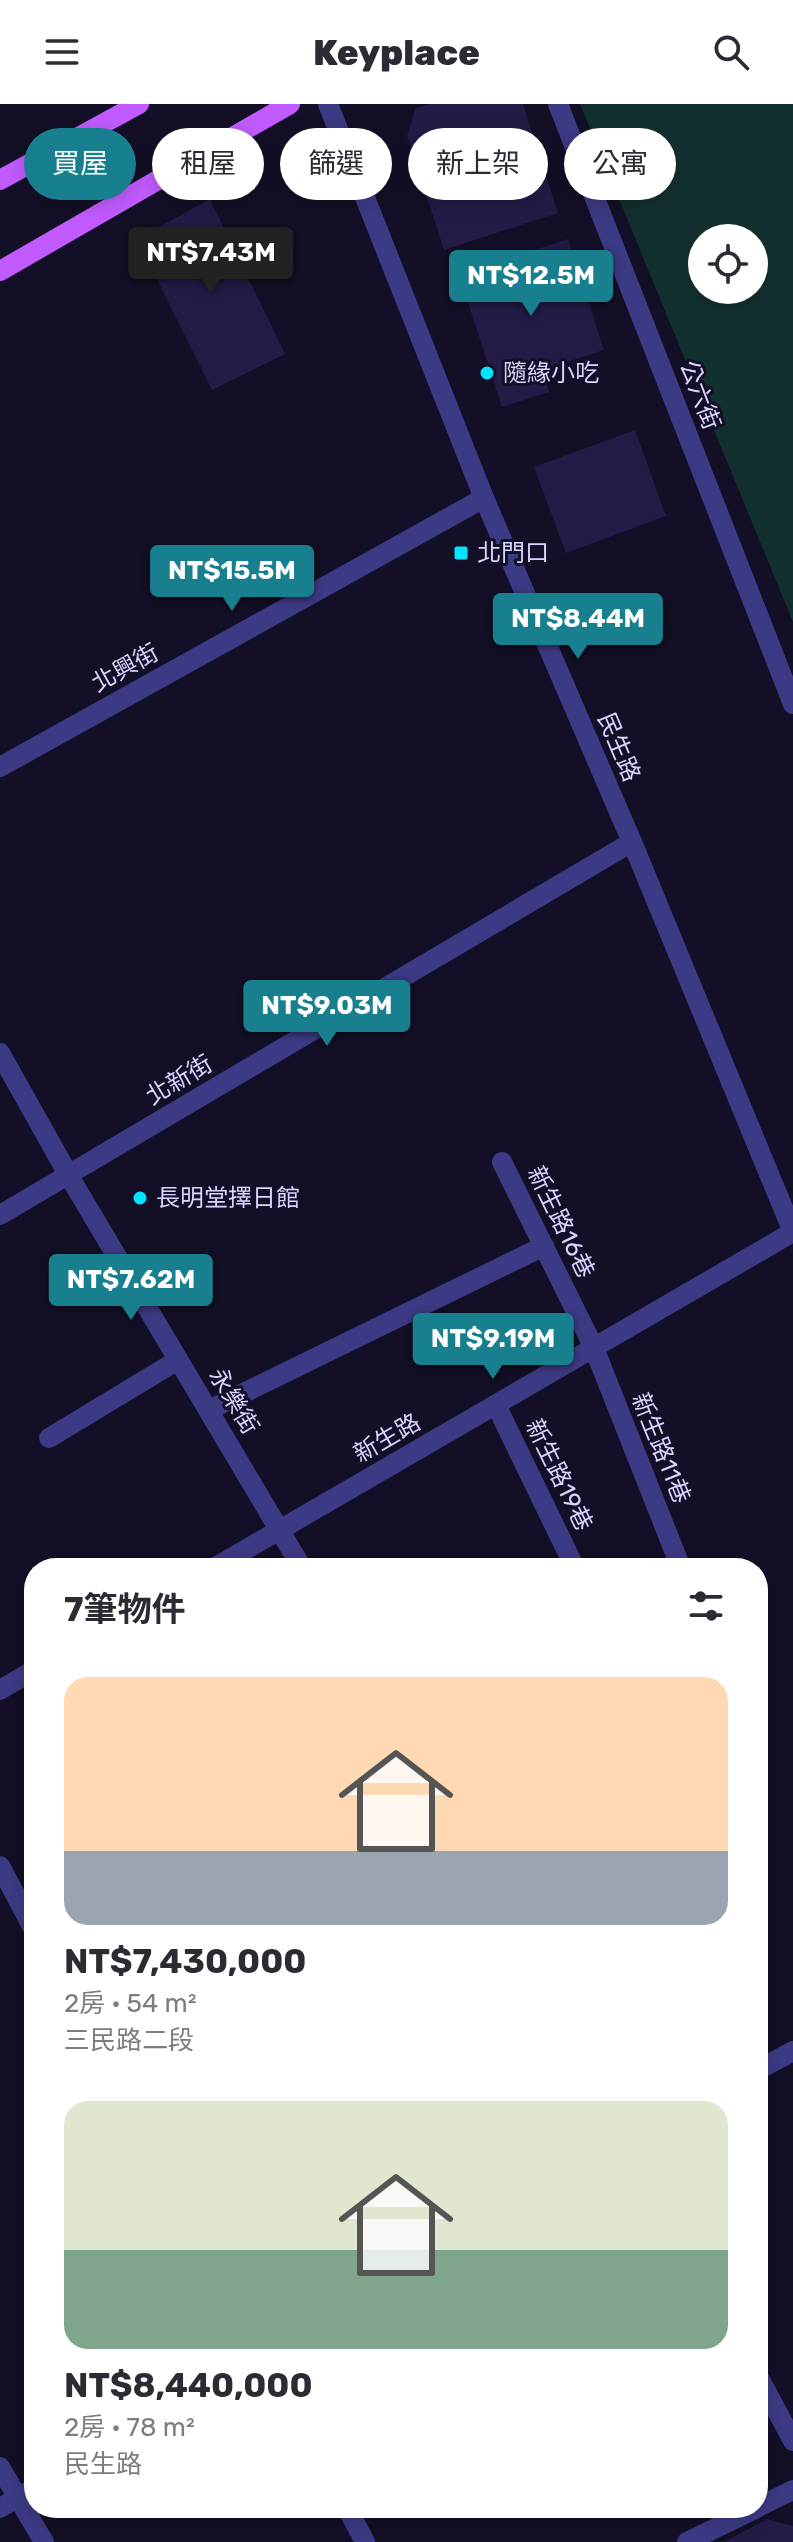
<!DOCTYPE html>
<html lang="zh-TW">
<meta charset="utf-8">
<style>
body{margin:0;font-family:Rubik,"Noto Sans TC",sans-serif;background:#f7f7f7;color:#2b2b33;height:100vh;display:flex;flex-direction:column;font-size:30px;white-space:nowrap}
*{box-sizing:border-box;margin:0}
p{font-size:26px;color:#7c7c81}
.icon{flex:none;width:44px;height:44px;fill:none;stroke:currentColor;stroke-width:2;stroke-linecap:round;stroke-linejoin:round}
.map{position:relative;flex:1;overflow:hidden}
.sheet{position:absolute;left:24px;top:1454px;width:744px;height:960px;display:flex;flex-direction:column;background:#fff;border-radius:32px;box-shadow:0 4px 20px #0003}
.sheet>*{flex:none}
.guide{position:absolute;left:24px;top:24px;width:746px;height:72px;display:flex;gap:16px}
.tools{position:absolute;left:688px;top:120px;display:grid;gap:16px}
.tools a{display:grid;place-items:center;width:80px;height:80px;border-radius:50%;background:#fff;box-shadow:0 4px 20px #0003;font-size:40px}
.price{position:absolute;translate:-50% -68px;padding:0 18px;border-radius:8px;background:#187f8f;color:#fff;font-size:26px;line-height:52px;filter:drop-shadow(0 2px 4px #0008)}
.price::after{content:'';position:absolute;left:50%;top:48px;width:24px;height:18px;margin-left:-12px;background:inherit;clip-path:polygon(0 0,100% 0,50% 100%)}
.price.current{background:#222;color:#fff}
ul{padding:0;list-style:none}
li{display:grid;align-content:center;gap:16px;height:424px;padding:0 40px}
li span{display:grid;place-items:center;height:248px;border-radius:24px;color:#555}
li>.icon{margin-inline-start:auto}
span .icon{width:144px;height:144px;fill:#fffc;stroke-width:1}
li b{font-size:34px}
h2{display:flex;justify-content:space-between;align-items:center;height:96px;padding:0 40px;font-size:34px}
.chip{padding:0 28px;border-radius:36px;background:#fff;box-shadow:0 4px 20px #0003;font-size:28px;line-height:72px}
.chip.current{background:#187f8f;color:#fff}
header{display:flex;justify-content:space-between;align-items:center;height:104px;padding:0 40px;background:#fff;font-size:36px;font-weight:800}
.map>svg:first-child{display:block}
.green{fill:#12302f;fill-rule:evenodd}
.building{fill:#241b47}
.lines{fill:none;stroke-linecap:round;stroke-linejoin:round}
.minor{stroke:#3d3a85;stroke-width:20}
.major{stroke:#c25bff;stroke-width:20}
.poi-dot{fill:#00e5ff;stroke:#130f26;stroke-width:3}
.labels{text-anchor:middle;stroke-width:6;stroke-linejoin:round;paint-order:stroke}
.poi-label{font-size:24px;fill:#d9d4ff;stroke:#130f26;text-anchor:start}
.street-label{font-size:24px;fill:#d9d4ff;stroke:#130f26}
</style>
<header><svg class="icon" aria-label="menu" viewBox="0 0 24 24"><path d="M4 6h16M4 12h16M4 18h16"/></svg>Keyplace<svg class="icon" aria-label="search" viewBox="0 0 24 24"><circle cx="10" cy="10" r="6"/><path d="M15 15l6 6"/></svg></header>
<div class="map">
<svg width="793" height="2438" viewBox="0 0 793 2438">
<rect width="100%" height="100%" fill="#130f26"/>
<path class="green" d="M 580,0 L 793,0 L 793,518 ZM 702,134 L 754,134 L 754,186 L 702,186 Z"/>
<g class="building">
<polygon points="429,0 523,0 558,109 444,146 407,31 416,4"/>
<polygon points="210,95 285,250 212,286 137,135"/>
<polygon points="568,135 604,246 542,266 549,288 502,303 459,171"/>
<polygon points="635,326 666,412 566,449 534,363"/>
<polygon points="767,2415 793,2422 793,2438 724,2438"/>
</g>
<g class="lines">
<g class="minor">
<polyline points="328,0 484,394 632,738 793,1128"/>
<polyline points="558,0 793,600"/>
<polyline points="0,663 484,394"/>
<polyline points="0,949 69,1072 302,1464"/>
<polyline points="502,1058 594,1244 681,1464"/>
<polyline points="0,1111 632,738"/>
<polyline points="496,1301 575,1464"/>
<polyline points="209,1306 544,1142"/>
<polyline points="49,1334 178,1256"/>
<polyline points="214,1464 793,1128"/>
<polyline points="0,1586 34,1566"/>
<polyline points="0,1762 34,1826"/>
<polyline points="758,1966 793,1947"/>
<polyline points="758,2272 793,2337"/>
<polyline points="0,2363 44,2438"/>
<polyline points="758,2403 793,2386"/>
<polyline points="0,2404 34,2384"/>
<polyline points="347,2404 365,2438"/>
<polyline points="687,2438 757,2404"/>
</g>
<g class="major">
<polyline points="0,76 139,0"/>
<polyline points="0,167 290,0"/>
</g>
</g>
<g class="poi-dot">
<circle cx="487" cy="269" r="8"/>
<rect x="453" y="441" width="16" height="16" rx="4"/>
<circle cx="140" cy="1094" r="8"/>
</g>
<g class="labels">
<g class="poi-label">
<text x="503" y="277">隨緣小吃</text>
<text x="477" y="457">北門口</text>
<text x="156" y="1102">長明堂擇日館</text>
</g>
<g class="street-label">
<text transform="translate(700 291) rotate(69)" y="8">公六街</text>
<text transform="translate(125 564) rotate(-29)" y="8">北興街</text>
<text transform="translate(619 643) rotate(67)" y="8">民生路</text>
<text transform="translate(179 976) rotate(-31)" y="8">北新街</text>
<text transform="translate(561 1118) rotate(64)" y="8">新生路16巷</text>
<text transform="translate(234 1297) rotate(59)" y="8">永樂街</text>
<text transform="translate(387 1334) rotate(-30)" y="8">新生路</text>
<text transform="translate(661 1344) rotate(68)" y="8">新生路11巷</text>
<text transform="translate(559 1371) rotate(64)" y="8">新生路19巷</text>
</g>
</g>
</svg>
<div class="tools">
<a><svg class="icon" aria-label="locate" viewBox="0 0 24 24"><circle cx="12" cy="12" r="6"/><path d="M12 2v4M12 18v4M2 12h4M18 12h4"/></svg></a>
</div>
<b class="price current" style="left:211px;top:191px">NT$7.43M</b>
<b class="price" style="left:531px;top:214px">NT$12.5M</b>
<b class="price" style="left:232px;top:509px">NT$15.5M</b>
<b class="price" style="left:578px;top:557px">NT$8.44M</b>
<b class="price" style="left:327px;top:944px">NT$9.03M</b>
<b class="price" style="left:131px;top:1218px">NT$7.62M</b>
<b class="price" style="left:493px;top:1277px">NT$9.19M</b>
<div class="guide">
<a class="chip current">買屋</a>
<a class="chip">租屋</a>
<a class="chip">篩選</a>
<a class="chip">新上架</a>
<a class="chip">公寓</a>
</div>
<section class="sheet">
<h2>7筆物件<svg class="icon" aria-label="filters" viewBox="0 0 24 24"><path d="M4 7h16M4 17h16"/><circle cx="9" cy="7" r="2"/><circle cx="15" cy="17" r="2"/></svg></h2>
<ul>
<li><span style="background:linear-gradient(#ffd9b3 70%,#9aa5b1 0)"><svg class="icon" aria-label="home" viewBox="0 0 24 24"><path d="M3 11l9-7 9 7M6 9v11h12V9"/></svg></span><div><b>NT$7,430,000</b><p>2房 · 54 m²</p><p>三民路二段</p></div></li>
<li><span style="background:linear-gradient(#dfe7d0 60%,#7fa58c 0)"><svg class="icon" aria-label="home" viewBox="0 0 24 24"><path d="M3 11l9-7 9 7M6 9v11h12V9"/></svg></span><div><b>NT$8,440,000</b><p>2房 · 78 m²</p><p>民生路</p></div></li>
</ul>
</section>
</div>
